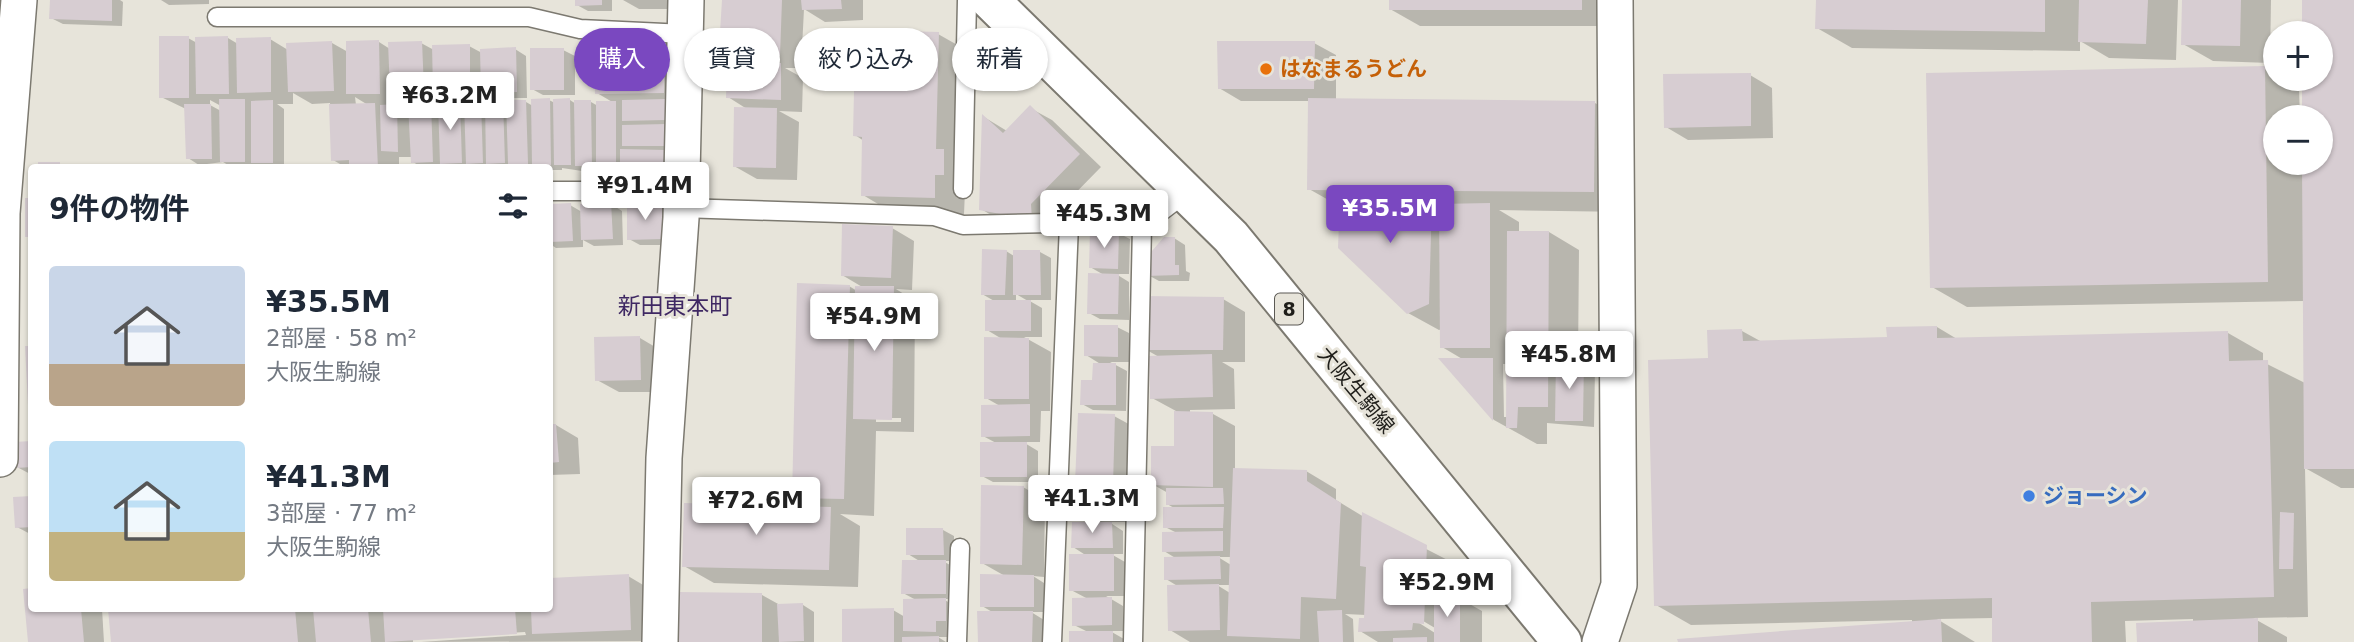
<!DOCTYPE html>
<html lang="ja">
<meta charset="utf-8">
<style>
body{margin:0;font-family:"DejaVu Sans","Noto Sans JP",sans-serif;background:#f2f2f3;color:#1f2937;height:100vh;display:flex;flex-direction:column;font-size:26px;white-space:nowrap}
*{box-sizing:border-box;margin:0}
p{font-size:23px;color:#747a83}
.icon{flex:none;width:38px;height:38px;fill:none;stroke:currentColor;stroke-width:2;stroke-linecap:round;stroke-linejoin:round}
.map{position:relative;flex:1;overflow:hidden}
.side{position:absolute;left:28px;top:164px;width:525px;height:448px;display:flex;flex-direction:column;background:#fff;border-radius:7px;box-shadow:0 2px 5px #0004}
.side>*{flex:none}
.top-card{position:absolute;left:574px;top:28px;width:665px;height:63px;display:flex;gap:14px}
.controls{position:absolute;left:2263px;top:21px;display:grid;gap:14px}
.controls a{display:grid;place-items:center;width:70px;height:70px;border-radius:50%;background:#fff;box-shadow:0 2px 5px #0004;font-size:35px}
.price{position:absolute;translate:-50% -60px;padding:0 16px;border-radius:7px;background:#fff;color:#222;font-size:23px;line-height:46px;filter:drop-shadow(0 2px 4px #0008)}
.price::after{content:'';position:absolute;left:50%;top:42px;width:21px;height:16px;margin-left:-10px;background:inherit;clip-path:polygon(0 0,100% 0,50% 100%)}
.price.on{background:#7a48c0;color:#fff}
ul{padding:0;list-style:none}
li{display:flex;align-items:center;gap:21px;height:175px;padding:0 21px}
li span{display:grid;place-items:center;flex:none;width:196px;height:140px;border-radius:7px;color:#555}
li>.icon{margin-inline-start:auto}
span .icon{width:84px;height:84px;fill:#fffc;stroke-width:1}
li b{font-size:30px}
h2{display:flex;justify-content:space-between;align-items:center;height:84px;padding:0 21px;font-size:30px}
.pill{padding:0 24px;border-radius:32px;background:#fff;box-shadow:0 2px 5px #0004;font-size:24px;line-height:63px}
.pill.on{background:#7a48c0;color:#fff}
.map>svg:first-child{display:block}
.shadow{fill:#0003;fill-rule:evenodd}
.building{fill:#d7cdd2}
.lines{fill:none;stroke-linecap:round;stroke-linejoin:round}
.service-casing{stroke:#7c7970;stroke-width:21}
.minor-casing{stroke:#7c7970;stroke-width:38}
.primary-casing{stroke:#7c7970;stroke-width:42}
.service{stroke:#fff;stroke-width:18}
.minor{stroke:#fff;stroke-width:35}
.primary{stroke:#fff;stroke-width:38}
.food-dot{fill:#e8710a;stroke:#e7e4da;stroke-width:2.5}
.shop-dot{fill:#3f7fe0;stroke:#e7e4da;stroke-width:2.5}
.labels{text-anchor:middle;stroke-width:6;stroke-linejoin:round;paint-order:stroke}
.shield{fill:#e7e4da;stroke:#5b5954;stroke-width:2}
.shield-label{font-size:19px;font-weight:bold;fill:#1f1e1a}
.food-label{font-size:21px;font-weight:bold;fill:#c56008;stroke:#e7e4da;text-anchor:start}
.street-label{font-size:21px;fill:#1f1e1a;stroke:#e7e4da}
.shop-label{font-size:21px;font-weight:bold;fill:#366cbe;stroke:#e7e4da;text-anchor:start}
.neighbourhood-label{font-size:23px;fill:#3f2863;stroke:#e7e4da}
</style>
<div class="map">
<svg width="2354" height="642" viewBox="0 0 2354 642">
<rect width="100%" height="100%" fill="#e7e4da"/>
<g class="shadow">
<polygon points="52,0 120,0 123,2 122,26 63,24 51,18"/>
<polygon points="161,0 209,0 209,4 169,5"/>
<polygon points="577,0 612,0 612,11 588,11 577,5"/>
<polygon points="623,0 681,0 681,9 639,9"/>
<polygon points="723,0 863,0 863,20 825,22 804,9 801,68 785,68 803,78 802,112 779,111 799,122 797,180 757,179 734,166 747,109 728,97 751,64 733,54 733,37 722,31"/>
<polygon points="1390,0 1612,0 1612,26 1420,26 1390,9"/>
<polygon points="1818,0 2178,0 2176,60 2109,58 2080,41 2080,51 1852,48 1817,28"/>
<polygon points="2184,0 2271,0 2270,63 2213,61 2183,44"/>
<polygon points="2303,0 2354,0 2354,488 2341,488 2305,468 2308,617 2253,618 2287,637 2287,642 2138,642 2193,623 2193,619 2125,621 2126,642 1994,642 1994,618 1937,619 1975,642 1680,642 1912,623 1912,620 1691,625 1656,605 1710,360 1742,331 1762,342 1889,339 1937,327 1957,339 2228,333 2263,353 2263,362 2305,383 2305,301 1967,307 1932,287 2264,68 2275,74 2275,79 2283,79 2299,88 2300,117 2275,117 2275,163 2320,163 2320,117 2304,117 2304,79 2320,79 2320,33 2303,33"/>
<polygon points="938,34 968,51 966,164 973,168 973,191 965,191 964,214 893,213 863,195 864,141 855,135 865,93"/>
<path d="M 188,38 L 197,43 L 228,38 L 238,44 L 270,39 L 288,50 L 332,43 L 348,52 L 379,42 L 390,49 L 421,43 L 434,50 L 469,46 L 482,53 L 515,49 L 526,56 L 527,98 L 494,98 L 481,91 L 481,96 L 447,96 L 434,89 L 434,96 L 401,97 L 401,105 L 396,105 L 410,114 L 430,104 L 440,109 L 460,103 L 466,106 L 480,103 L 487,106 L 526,102 L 533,106 L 549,100 L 555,103 L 570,100 L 576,104 L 591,102 L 598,106 L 614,103 L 597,93 L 594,69 L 583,62 L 650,42 L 661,49 L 662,69 L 686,81 L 677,176 L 633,175 L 603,169 L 603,172 L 588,172 L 582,168 L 582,171 L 562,168 L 562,170 L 550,170 L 538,166 L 451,168 L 444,164 L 444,168 L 423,168 L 413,162 L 412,157 L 399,157 L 399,168 L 347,168 L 333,160 L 330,103 L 312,104 L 293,93 L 293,104 L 277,104 L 284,109 L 284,168 L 264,168 L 256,164 L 256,167 L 233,168 L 223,162 L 199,165 L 188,158 L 186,109 L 161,97 ZM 355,97 L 368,105 L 356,105 ZM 210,100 L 221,106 L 221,111 L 210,105 Z"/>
<path d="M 1314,43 L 1336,55 L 1336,100 L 1595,103 L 1630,123 L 1629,212 L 1499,210 L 1519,222 L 1519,232 L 1549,232 L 1579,250 L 1578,362 L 1595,369 L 1594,427 L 1547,423 L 1547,444 L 1537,444 L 1494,420 L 1442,360 L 1464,360 L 1442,347 L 1442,329 L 1439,330 L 1408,313 L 1341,207 L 1309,189 L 1310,101 L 1241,101 L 1219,88 ZM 1503,364 L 1508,364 L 1507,417 L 1504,417 Z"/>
<polygon points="563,50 575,56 575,95 543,95 532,89"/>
<polygon points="1750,75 1772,88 1773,138 1688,140 1666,127"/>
<polygon points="1030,108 1052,120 1101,167 1052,217 1003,222 981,209 984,117 1007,131"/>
<polygon points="611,204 622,211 623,245 594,246 583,240 583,247 556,248 550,244 550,206 570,205 582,212"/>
<polygon points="662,206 674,212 674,245 640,245 629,239"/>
<path d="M 892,228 L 914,241 L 912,290 L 896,289 L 915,301 L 914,432 L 876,431 L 874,516 L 840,514 L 860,526 L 858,587 L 714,583 L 684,566 L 814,508 L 794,497 L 849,286 L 857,291 L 864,288 L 842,275 ZM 876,418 L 901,418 L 901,422 L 876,422 Z"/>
<polygon points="1118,233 1130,239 1129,274 1116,274 1129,282 1129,320 1100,319 1089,313 1104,275 1090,267"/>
<polygon points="1174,238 1185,245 1186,271 1190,273 1189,281 1159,281 1148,275"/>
<path d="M 1006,251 L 1014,256 L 1040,252 L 1051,258 L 1051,300 L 1028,300 L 1042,308 L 1042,337 L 1024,337 L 1051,352 L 1050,411 L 1041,411 L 1040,442 L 1023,442 L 1038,451 L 1038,482 L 993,482 L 982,476 L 998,444 L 983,436 L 1000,406 L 986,398 L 1002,339 L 987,330 L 996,302 L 982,294 ZM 1016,294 L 1028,301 L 1016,301 Z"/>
<path d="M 1223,299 L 1245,312 L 1245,362 L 1222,362 L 1234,369 L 1235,409 L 1190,410 L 1190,413 L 1213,414 L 1235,426 L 1235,469 L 1306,471 L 1336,489 L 1336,500 L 1364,517 L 1467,570 L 1466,602 L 1482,611 L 1482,642 L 1378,642 L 1360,631 L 1366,615 L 1345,614 L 1353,619 L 1354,642 L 1190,642 L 1170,630 L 1179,587 L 1166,579 L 1177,559 L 1164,551 L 1177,533 L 1165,527 L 1176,509 L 1167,504 L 1168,493 L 1152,484 L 1175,448 L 1176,411 L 1152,398 L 1159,357 L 1145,349 ZM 1218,557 L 1232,557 L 1231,565 ZM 1217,585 L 1231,585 L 1230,593 ZM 1418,618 L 1435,628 L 1435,633 L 1416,621 Z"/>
<polygon points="1117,327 1129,333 1129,362 1110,362 1127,371 1126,411 1093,410 1082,404 1102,365 1086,355"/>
<polygon points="640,338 662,351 663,392 619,392 597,380"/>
<polygon points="1114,416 1136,428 1135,496 1119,496 1126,500 1126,522 1109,522 1123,531 1123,554 1111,554 1125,562 1125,596 1106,596 1123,606 1123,631 1110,631 1124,639 1124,642 1071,642 1088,632 1074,625 1088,599 1071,590 1087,556 1073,547 1101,524 1087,516 1097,494 1077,482"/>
<polygon points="556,425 578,438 580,474 550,475 550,426"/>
<polygon points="32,443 32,475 17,467"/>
<polygon points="1023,487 1045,500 1044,577 1033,576 1044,583 1045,612 1031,612 1054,626 1054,642 979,642 994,613 982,606 1005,576 982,563"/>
<polygon points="32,498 32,535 17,527"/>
<polygon points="943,530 954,536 954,561 943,561 957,569 957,599 943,599 957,607 957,627 947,627 947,637 938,637 946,642 844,642 893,610 905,617 916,600 903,593 921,562 908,554"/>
<polygon points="628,576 650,589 653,641 421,642 526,635 525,632 413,639 413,642 112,642 109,609 550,609 550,580"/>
<polygon points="762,595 780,605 803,605 814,612 814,642 680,642"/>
<polygon points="32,609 102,609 104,642 30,642"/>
</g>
<g class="building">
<polygon points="50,0 112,0 112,21 49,19"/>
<polygon points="575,0 602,0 602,5 575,6"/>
<polygon points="722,0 782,0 780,56 731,55 732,32 720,32"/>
<polygon points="801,0 841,0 842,9 802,10"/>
<rect x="1389" y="0" width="193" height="10"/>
<polygon points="1816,0 2045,0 2045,32 1815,29"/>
<polygon points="2079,0 2148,0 2146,44 2078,42"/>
<polygon points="2182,0 2241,0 2240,46 2181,45"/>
<polygon points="2302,0 2354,0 2354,469 2304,469 2302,163 2320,163 2320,117 2302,117 2302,79 2320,79 2320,33 2302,33"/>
<polygon points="865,30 939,32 936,149 944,149 944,175 935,175 935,198 861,196 862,137 853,136 854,91 863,91"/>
<rect x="159" y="36" width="30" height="62"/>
<polygon points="228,36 229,94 196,94 195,37"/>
<polygon points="271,37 271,92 237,93 236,38"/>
<polygon points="379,40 380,94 346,94 346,41"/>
<polygon points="650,40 651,63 581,63 580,41"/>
<polygon points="332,41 334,91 288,92 286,43"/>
<polygon points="422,41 424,90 390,92 388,42"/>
<polygon points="1217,41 1315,41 1314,89 1218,89"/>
<polygon points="470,44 470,90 433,90 432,45"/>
<polygon points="516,47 517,92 481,93 480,49"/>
<rect x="530" y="48" width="34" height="42"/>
<polygon points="727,62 781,63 781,100 726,98"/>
<polygon points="2265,66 2268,282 1930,288 1926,73"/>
<polygon points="664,67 664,93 595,94 594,68"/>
<polygon points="1751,73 1751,126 1664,128 1663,74"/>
<polygon points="550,98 551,165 532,165 531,99"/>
<polygon points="570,98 571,165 554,165 553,99"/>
<polygon points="1308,98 1595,101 1594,192 1307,190"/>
<polygon points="219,99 245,99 245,162 220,162"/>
<polygon points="665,99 665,120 622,121 622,100"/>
<polygon points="273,100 273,163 251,163 251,101"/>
<polygon points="503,100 505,163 486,164 485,101"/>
<polygon points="506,100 526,100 528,164 508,164"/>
<polygon points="574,100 591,100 592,166 575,166"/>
<polygon points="460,101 462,163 440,164 438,102"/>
<polygon points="464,101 481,101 483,163 466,164"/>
<rect x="596" y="101" width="20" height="66"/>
<polygon points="431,102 433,162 411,163 408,103"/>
<polygon points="375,103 378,168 349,168 349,160 331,161 329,104"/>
<polygon points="184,104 211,104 212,159 186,159"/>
<polygon points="397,104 398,152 381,151 380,105"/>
<polygon points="1030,105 1080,154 1031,204 1032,220 979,210 982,114 1003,133"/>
<polygon points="734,107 777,108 776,168 733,167"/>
<polygon points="666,124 666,146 622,146 622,125"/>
<polygon points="620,149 666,150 666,170 620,170"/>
<rect x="38" y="162" width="22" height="6"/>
<polygon points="1340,196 1432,200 1429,304 1407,314 1338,248"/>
<rect x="25" y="198" width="7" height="39"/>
<polygon points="611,202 613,239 581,240 580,204"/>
<polygon points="571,203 573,241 550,242 550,204"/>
<polygon points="1490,203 1490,348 1440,348 1439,204"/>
<polygon points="627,204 663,204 663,239 627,240"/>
<polygon points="842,224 893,226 891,278 841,276"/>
<polygon points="1090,230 1119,231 1118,269 1089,268"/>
<polygon points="1507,231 1549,231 1548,407 1518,407 1517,428 1506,428"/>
<polygon points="1164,237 1175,237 1175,265 1179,265 1179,275 1146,276 1146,258"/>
<polygon points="982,249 1007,250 1005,295 981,295"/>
<polygon points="1013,250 1040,250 1041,295 1013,295"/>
<polygon points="1088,273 1119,274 1118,314 1087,314"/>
<polygon points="797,283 850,285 844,499 792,498"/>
<polygon points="855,286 894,286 892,420 853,419"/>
<polygon points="1143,296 1224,297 1223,350 1143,350"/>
<rect x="985" y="300" width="46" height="31"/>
<polygon points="1084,325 1118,325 1118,357 1084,356"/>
<polygon points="1937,326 1937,338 2228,331 2229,361 2268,360 2274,597 2091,602 2092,642 1992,642 1992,598 1654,606 1648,360 1708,358 1707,330 1742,329 1743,341 1887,337 1886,327"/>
<polygon points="640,336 641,380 595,381 594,337"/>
<polygon points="984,337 1029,338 1029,399 984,399"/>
<polygon points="25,346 32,346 32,424 29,425"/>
<polygon points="1212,354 1213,397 1150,399 1149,356"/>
<polygon points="1438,358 1493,358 1493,421"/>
<polygon points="1556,360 1584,360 1583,421 1555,421"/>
<polygon points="1093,363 1116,363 1116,405 1080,405 1081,380 1092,380"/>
<polygon points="1030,404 1030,436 981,437 981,405"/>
<polygon points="1174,411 1213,412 1213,487 1151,485 1151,446 1174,446"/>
<polygon points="1078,413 1115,414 1113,485 1075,483"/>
<polygon points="550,424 556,424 559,462 550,463"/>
<polygon points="32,441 32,467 16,468 14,442"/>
<rect x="980" y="442" width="47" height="35"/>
<polygon points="1233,468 1307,470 1307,481 1341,503 1336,599 1301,597 1300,639 1227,636"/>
<polygon points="981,485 1024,486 1022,565 980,564"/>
<polygon points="1166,488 1223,488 1224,504 1166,505"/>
<rect x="1085" y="492" width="30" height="25"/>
<polygon points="32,496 32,527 15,528 13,497"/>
<polygon points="684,503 831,507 829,570 682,567"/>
<polygon points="1163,507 1224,507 1223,528 1163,528"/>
<polygon points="1362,512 1427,545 1424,624 1413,623 1412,630 1358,632 1359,618 1364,618 1366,567 1360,566"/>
<polygon points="2280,512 2294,513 2293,569 2279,569"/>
<polygon points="1072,522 1112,522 1113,548 1071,548"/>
<polygon points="906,528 943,528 944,555 906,555"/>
<polygon points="1223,531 1223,551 1162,552 1162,532"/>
<rect x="1069" y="554" width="45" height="37"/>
<polygon points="1220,556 1221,579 1164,580 1164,557"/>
<polygon points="902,560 946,560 946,594 901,594"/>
<polygon points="629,574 631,630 532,634 531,609 550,609 550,578"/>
<polygon points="980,574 1034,575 1034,607 980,607"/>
<polygon points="1219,584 1220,630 1168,631 1167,585"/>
<polygon points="32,588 32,609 81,609 84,642 28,642 23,589"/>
<polygon points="678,592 762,593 762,642 678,642"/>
<polygon points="1434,596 1460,597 1460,642 1434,642"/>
<polygon points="1112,597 1112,625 1072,626 1072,598"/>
<polygon points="946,598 946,621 936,621 936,632 903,631 903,599"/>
<polygon points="803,603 804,641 779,642 777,604"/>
<polygon points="894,608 894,642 842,642 842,609"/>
<polygon points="108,609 295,609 298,642 111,642"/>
<polygon points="313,609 368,609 371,642 316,642"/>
<polygon points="383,609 515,609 517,634 385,642"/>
<polygon points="1342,610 1343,642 1319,642 1317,611"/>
<polygon points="977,611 1033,611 1032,642 978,642"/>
<polygon points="2258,618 2258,642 2137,642 2136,623"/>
<polygon points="1941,619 1942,642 1678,642 1677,639"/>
<rect x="1069" y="631" width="44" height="11"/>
<polygon points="939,636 939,642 902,642 902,637"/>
<polygon points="1427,637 1427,642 1393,642 1393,638"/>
</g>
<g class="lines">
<defs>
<g id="service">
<polyline points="217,17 529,17 580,29 685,34"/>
<polyline points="963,189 967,0"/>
<polyline points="550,191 681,191"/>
<polyline points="681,208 934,216 963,225 1148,221"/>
<polyline points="957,642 960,548"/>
<polyline points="1052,642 1069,224"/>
<polyline points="1133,642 1142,226 1185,193"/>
</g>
<g id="minor">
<polyline points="0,459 2,213 19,0"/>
<polyline points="660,642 664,458 681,218 686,0"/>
<polyline points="1600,642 1619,585 1615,0"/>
</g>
<polyline id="primary" points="990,0 1231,237 1562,642"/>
</defs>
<use href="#service" class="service-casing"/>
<use href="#minor" class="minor-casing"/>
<use href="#primary" class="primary-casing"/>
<use href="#service" class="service"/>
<use href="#minor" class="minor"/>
<use href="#primary" class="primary"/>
</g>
<circle class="food-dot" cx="1266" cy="69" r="7"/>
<circle class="shop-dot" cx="2029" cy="496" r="7"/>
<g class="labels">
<rect class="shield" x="1275" y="293.5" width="28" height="31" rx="5"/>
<g class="shield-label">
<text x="1289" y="316">8</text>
</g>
<g class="food-label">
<text x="1280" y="76">はなまるうどん</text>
</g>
<g class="street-label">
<text transform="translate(1356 390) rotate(50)" y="7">大阪生駒線</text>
</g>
<g class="shop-label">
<text x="2043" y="503">ジョーシン</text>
</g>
<g class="neighbourhood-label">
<text x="675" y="314">新田東本町</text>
</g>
</g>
</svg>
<div class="controls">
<a>+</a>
<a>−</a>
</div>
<b class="price" style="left:450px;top:132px">¥63.2M</b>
<b class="price" style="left:645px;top:222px">¥91.4M</b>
<b class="price on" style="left:1390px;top:245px">¥35.5M</b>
<b class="price" style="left:1104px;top:250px">¥45.3M</b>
<b class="price" style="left:874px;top:353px">¥54.9M</b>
<b class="price" style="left:1569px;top:391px">¥45.8M</b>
<b class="price" style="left:1092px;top:535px">¥41.3M</b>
<b class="price" style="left:756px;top:537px">¥72.6M</b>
<b class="price" style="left:1447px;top:619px">¥52.9M</b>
<div class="top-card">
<a class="pill on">購入</a>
<a class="pill">賃貸</a>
<a class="pill">絞り込み</a>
<a class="pill">新着</a>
</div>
<section class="side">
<h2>9件の物件<svg class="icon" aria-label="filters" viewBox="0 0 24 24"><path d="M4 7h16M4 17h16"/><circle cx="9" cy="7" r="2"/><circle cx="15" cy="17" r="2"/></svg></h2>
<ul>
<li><span style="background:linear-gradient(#c9d6e8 70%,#b9a48a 0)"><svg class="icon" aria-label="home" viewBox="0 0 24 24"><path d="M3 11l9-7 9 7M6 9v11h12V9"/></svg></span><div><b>¥35.5M</b><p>2部屋 · 58 m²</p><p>大阪生駒線</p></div></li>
<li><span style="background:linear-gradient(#bfe0f5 65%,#c2b280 0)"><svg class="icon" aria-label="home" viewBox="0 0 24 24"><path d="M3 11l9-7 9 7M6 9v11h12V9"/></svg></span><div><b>¥41.3M</b><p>3部屋 · 77 m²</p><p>大阪生駒線</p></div></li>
</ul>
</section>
</div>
